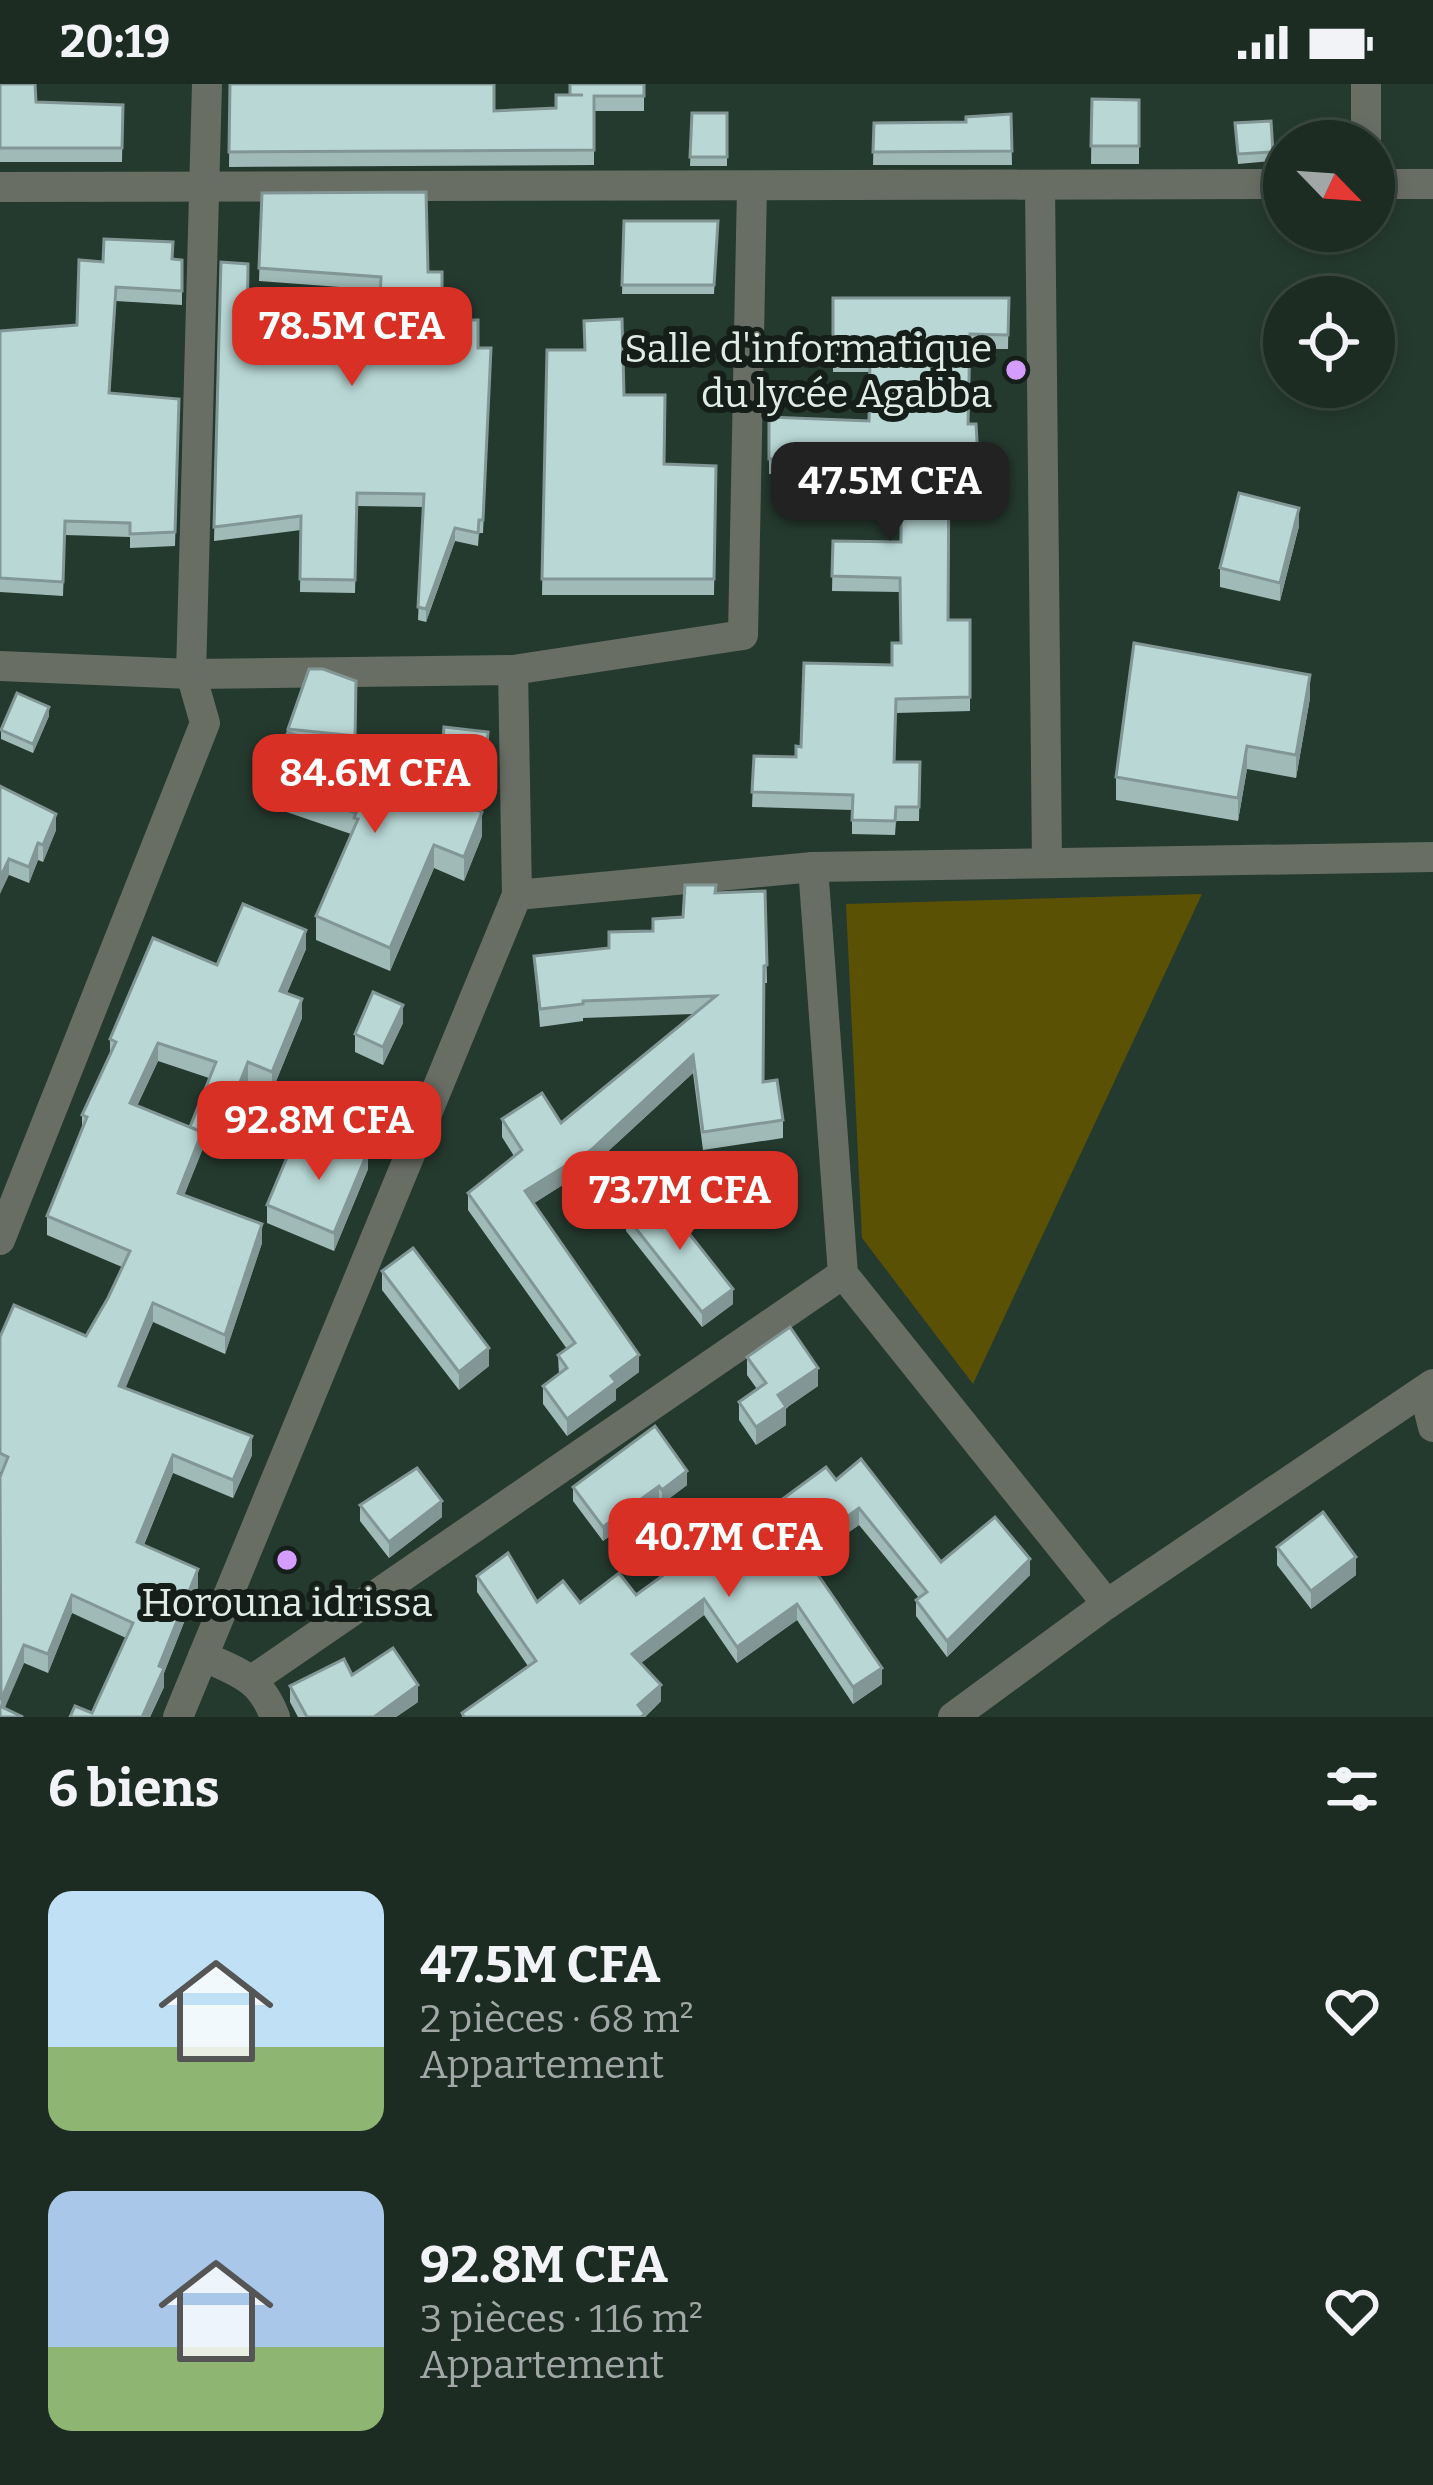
<!DOCTYPE html>
<html lang="fr">
<meta charset="utf-8">
<style>
body{margin:0;font-family:Bitter,serif;background:#293830;color:#f1f3f6;height:100vh;display:flex;flex-direction:column;font-size:45px;white-space:nowrap}
*{box-sizing:border-box;margin:0}
p{font-size:39px;color:#a0a7a6}
.icon{flex:none;width:66px;height:66px;fill:none;stroke:currentColor;stroke-width:2;stroke-linecap:round;stroke-linejoin:round}
.map{position:relative;height:1633px;overflow:hidden}
.side{display:flex;flex-direction:column;background:#1c2c23;flex:1}
.side>*{flex:none}
.needle{width:78px;rotate:115deg}
.tools{position:absolute;left:1263px;top:36px;display:grid;gap:24px}
.tools a{display:grid;place-items:center;width:132px;height:132px;border-radius:50%;background:#1c2c23;box-shadow:0 6px 18px #0003,0 0 0 3px #3a4841;font-size:60px}
.price{position:absolute;translate:-50% -102px;padding:0 27px;border-radius:24px;background:#d93025;color:#fff;font-size:39px;line-height:78px;filter:drop-shadow(0 3px 6px #0008)}
.price::after{content:'';position:absolute;left:50%;top:72px;width:36px;height:27px;margin-left:-18px;background:inherit;clip-path:polygon(0 0,100% 0,50% 100%)}
.price.selected{background:#222;color:#fff}
ul{padding:0;list-style:none}
li{display:flex;align-items:center;gap:36px;height:300px;padding:0 48px}
li span{display:grid;place-items:center;flex:none;width:336px;height:240px;border-radius:24px;color:#555}
li>.icon{margin-inline-start:auto}
span .icon{width:144px;height:144px;fill:#fffc;stroke-width:1}
li b{font-size:51px}
h2{display:flex;justify-content:space-between;align-items:center;height:144px;padding:0 48px;font-size:51px}
.status{display:flex;justify-content:space-between;align-items:center;height:84px;padding:0 60px;background:#1c2c23;direction:ltr}
.status svg{height:33px;fill:currentColor}
.map>svg:first-child{display:block}
.green{fill:#5a5105}
.lines{fill:none;stroke-linecap:round;stroke-linejoin:round}
.street{stroke:#696e65;stroke-width:30}
.wall{fill:#9fbab7;fill-rule:evenodd}
.shaded-wall{fill:#829795}
.building{fill:#b9d8d5;stroke:#829795;stroke-width:3}
.poi-dot{fill:#d49cfc;stroke:#151e19;stroke-width:4.5}
.labels{text-anchor:middle;stroke-width:12;stroke-linejoin:round;paint-order:stroke}
.poi-label{font-size:39px;fill:#e0ede6;stroke:#151e19;text-anchor:end}
</style>
<div class="status"><b>20:19</b><svg viewBox="0 0 49 12"><path d="M0 12V9h3v3zM5 12V6h3v6zM10 12V3h3v9zM15 12V0h3v12zM26 1h20v11H26zM47 4h2v5h-2z"/></svg></div>
<div class="map">
<svg width="1433" height="1633" viewBox="0 0 1433 1633">
<rect width="100%" height="100%" fill="#253a2f"/>
<polygon class="green" points="1202,810 973,1300 862,1154 846,820"/>
<g class="lines">
<g class="street">
<polyline points="1366,0 1366,57"/>
<polyline points="1374,100 1433,100"/>
<polyline points="1040,101 1047,779"/>
<polyline points="0,103 1284,100"/>
<polyline points="0,582 191,590 513,586 517,811 178,1633"/>
<polyline points="513,586 743,551 752,102"/>
<polyline points="813,783 843,1190 1107,1520"/>
<polyline points="517,811 813,783 1433,773"/>
<polyline points="0,1156 205,639 191,590 207,0"/>
<polyline points="1424,1307 1433,1343"/>
<path d="M 203,1572 C 239,1589 260,1593 275,1633"/>
<polyline points="252,1596 843,1190"/>
<polyline points="953,1633 1107,1520 1433,1300"/>
</g>
</g>
<g class="wall">
<polygon points="0,0 36,18 123,21 122,78 0,78"/>
<polygon points="230,0 494,27 556,24 570,11 644,0 644,27 594,27 594,81 229,83"/>
<polygon points="1092,15 1139,16 1139,80 1091,80"/>
<polygon points="692,29 727,29 727,82 690,82"/>
<polygon points="1011,30 1012,81 873,81 874,39 966,38"/>
<polygon points="1271,37 1273,77 1238,80 1235,48"/>
<polygon points="262,109 428,188 442,236 478,264 491,264 483,449 479,449 478,462 455,457 426,538 418,536 423,423 357,422 355,509 300,508 301,446 214,457 221,178 247,255 378,253 380,206 259,197"/>
<polygon points="624,137 718,137 714,210 622,210"/>
<polygon points="173,175 182,176 182,221 116,217 110,309 179,315 175,462 130,464 130,453 65,451 63,512 0,508 0,247 77,241 103,178"/>
<polygon points="833,214 1009,214 1008,265 970,265 968,340 976,340 978,388 949,389 949,536 970,536 970,627 896,629 895,678 920,678 919,737 896,737 895,751 852,750 852,726 752,723 754,672 796,673 801,663 892,581 900,559 900,508 832,507 833,457 901,458 901,388 769,390 769,333 869,337 870,288 833,288"/>
<polygon points="547,266 624,311 664,380 716,382 714,511 542,511"/>
<polygon points="1299,442 1280,517 1220,503 1220,484"/>
<polygon points="309,585 356,597 355,697 482,752 464,797 434,784 390,887 316,856 316,832 351,750 269,722 269,699"/>
<polygon points="1310,614 1296,694 1247,685 1238,737 1116,716 1116,693"/>
<polygon points="49,632 33,669 1,655 1,646"/>
<polygon points="488,657 485,692 441,687 441,678"/>
<polygon points="0,702 56,746 43,778 38,776 29,799 9,791"/>
<polygon points="765,807 767,899 764,899 763,998 783,1036 783,1054 703,1066 693,989 591,1083 534,1119 639,1288 616,1305 616,1316 567,1352 543,1320 543,1302 559,1290 558,1271 567,1265 468,1126 468,1109 514,1072 502,1053 502,1035 561,1039 693,930 583,934 583,937 540,943 534,872 609,864 683,833 715,809"/>
<path d="M 306,865 L 287,909 L 302,934 L 272,1007 L 248,997 L 218,1073 L 202,1066 L 184,1111 L 262,1159 L 225,1270 L 153,1238 L 125,1304 L 252,1371 L 233,1414 L 173,1389 L 144,1461 L 198,1503 L 164,1589 L 164,1603 L 150,1633 L 70,1633 L 92,1629 L 126,1554 L 72,1529 L 48,1589 L 24,1579 L 0,1633 L 0,1393 L 2,1388 L 0,1388 L 0,1253 L 86,1252 L 108,1214 L 122,1183 L 47,1151 L 47,1132 L 82,1046 L 82,1031 L 110,971 L 110,955 L 217,881 ZM 158,977 L 209,994 L 190,1043 L 137,1022 Z"/>
<polygon points="403,939 383,981 355,968 355,950"/>
<polygon points="315,1073 368,1085 334,1167 267,1139 267,1121"/>
<polygon points="626,1132 733,1220 702,1243 626,1147"/>
<polygon points="382,1187 489,1282 459,1306 382,1206"/>
<polygon points="747,1273 818,1302 786,1324 786,1341 756,1361 739,1336 739,1318 757,1305 747,1291"/>
<polygon points="836,1396 941,1478 1030,1491 947,1573 916,1532 916,1516 919,1514 859,1441 808,1476 882,1600 853,1620 797,1536 737,1579 704,1531 641,1579 661,1617 645,1633 462,1633 462,1629 528,1582 477,1508 477,1492 537,1518 580,1519 636,1511 735,1450"/>
<polygon points="687,1401 662,1420 659,1416 603,1457 573,1417 573,1403"/>
<polygon points="360,1421 442,1433 389,1474 360,1437"/>
<polygon points="1277,1463 1356,1491 1311,1525 1277,1481"/>
<polygon points="352,1591 418,1618 396,1633 298,1633 290,1618 290,1602"/>
</g>
<g class="shaded-wall">
<polygon points="1299,424 1299,442 1280,517 1280,499"/>
<polygon points="455,444 455,457 426,538 426,525"/>
<polygon points="1310,591 1310,614 1296,694 1296,671"/>
<polygon points="49,623 49,632 33,669 33,660"/>
<polygon points="1247,662 1247,685 1238,737 1238,714"/>
<polygon points="482,728 482,752 464,797 464,773"/>
<polygon points="56,730 56,746 43,778 43,761"/>
<polygon points="38,759 38,776 29,799 29,783"/>
<polygon points="434,761 434,784 390,887 390,864"/>
<polygon points="9,775 9,791 0,810 0,794"/>
<polygon points="306,846 306,865 280,925 280,907"/>
<polygon points="302,915 302,934 272,1007 272,988"/>
<polygon points="403,921 403,939 383,981 383,963"/>
<polygon points="158,959 158,977 130,1037 130,1019"/>
<polygon points="693,971 693,989 591,1083 525,1125 525,1107"/>
<polygon points="248,978 248,997 218,1073 218,1054"/>
<polygon points="202,1048 202,1067 178,1127 178,1109"/>
<polygon points="368,1067 368,1085 334,1167 334,1149"/>
<polygon points="262,1140 262,1159 225,1270 225,1251"/>
<polygon points="733,1205 733,1220 702,1243 702,1228"/>
<polygon points="153,1219 153,1238 119,1320 119,1302"/>
<polygon points="489,1264 489,1282 459,1306 459,1288"/>
<polygon points="639,1271 639,1288 616,1305 616,1316 567,1352 567,1335 611,1292"/>
<polygon points="818,1284 818,1302 786,1324 786,1341 756,1361 756,1343 778,1311"/>
<polygon points="252,1352 252,1371 233,1414 233,1396"/>
<polygon points="173,1371 173,1389 137,1477 137,1458"/>
<polygon points="687,1387 687,1401 662,1420 662,1406"/>
<polygon points="659,1402 659,1416 603,1457 603,1443"/>
<polygon points="442,1417 442,1433 389,1474 389,1458"/>
<polygon points="859,1424 859,1441 801,1482 801,1466"/>
<polygon points="1356,1473 1356,1491 1311,1525 1311,1507"/>
<polygon points="1030,1475 1030,1491 947,1573 947,1557"/>
<polygon points="198,1485 198,1503 164,1589 164,1603 150,1633 142,1633 159,1582"/>
<polygon points="72,1511 72,1529 48,1589 48,1570"/>
<polygon points="704,1515 704,1531 632,1586 632,1570"/>
<polygon points="797,1520 797,1536 737,1579 737,1563"/>
<polygon points="24,1561 24,1579 1,1633 1,1616"/>
<polygon points="882,1584 882,1600 853,1620 853,1603"/>
<polygon points="418,1601 418,1618 396,1633 374,1633"/>
<polygon points="661,1601 661,1617 645,1633 638,1633 638,1621"/>
</g>
<g class="building">
<polygon points="0,0 35,0 36,18 123,21 122,64 0,64"/>
<polygon points="230,0 494,0 494,27 556,24 556,11 583,11 570,11 570,0 644,0 644,12 594,12 594,66 229,68"/>
<polygon points="1092,15 1139,16 1139,62 1091,62"/>
<polygon points="692,29 727,29 727,73 690,73"/>
<polygon points="1011,30 1012,67 873,68 874,39 966,38 966,33"/>
<polygon points="1271,37 1273,68 1238,70 1235,39"/>
<polygon points="426,108 428,188 442,188 442,236 478,236 478,264 491,264 483,436 479,436 478,449 455,444 426,525 418,523 424,410 357,409 355,496 300,495 301,432 214,443 221,178 248,180 247,255 378,253 381,193 259,184 262,109"/>
<polygon points="624,137 718,137 714,201 622,201"/>
<polygon points="104,155 173,158 172,175 182,176 182,207 116,203 109,309 179,315 175,448 130,450 130,439 65,437 63,498 0,494 0,247 77,241 79,176 103,178"/>
<polygon points="833,214 1009,214 1008,251 970,250 968,340 976,340 978,374 949,375 948,536 970,536 970,613 896,615 894,678 920,678 919,723 896,723 895,737 852,736 853,711 752,708 754,672 796,673 796,662 801,663 804,579 892,581 892,559 901,559 900,494 832,492 833,457 901,458 901,374 769,375 769,333 869,337 870,274 833,273"/>
<polygon points="622,235 624,311 665,311 664,380 716,382 714,495 542,495 547,266 585,266 584,237"/>
<polygon points="1239,409 1299,424 1280,499 1220,484"/>
<polygon points="1134,559 1310,591 1296,671 1247,662 1238,714 1116,693"/>
<polygon points="309,585 323,585 356,597 355,652 288,645"/>
<polygon points="17,609 49,623 33,660 1,646"/>
<polygon points="444,643 488,648 485,682 441,678"/>
<polygon points="288,648 355,675 354,697 411,699 482,728 464,773 434,761 390,864 316,832 358,735 354,734 356,729 269,699"/>
<polygon points="0,702 56,730 43,761 38,759 29,783 9,775 0,794"/>
<polygon points="685,801 716,801 715,809 765,807 767,881 764,882 763,998 777,996 783,1036 703,1048 693,971 591,1066 525,1107 639,1271 611,1292 616,1298 567,1335 543,1302 567,1284 558,1271 575,1259 468,1109 522,1066 502,1035 542,1009 561,1039 716,912 583,917 583,920 540,925 534,872 609,864 609,848 653,847 653,835 683,833"/>
<polygon points="243,820 306,846 280,907 302,915 272,988 248,978 218,1054 190,1043 216,978 158,959 130,1019 202,1048 178,1109 262,1140 225,1251 153,1219 119,1302 252,1352 233,1396 173,1371 137,1458 198,1485 159,1582 164,1584 142,1633 70,1633 75,1622 92,1629 133,1539 72,1511 48,1570 24,1561 1,1616 0,1393 8,1373 0,1369 0,1253 14,1221 86,1252 108,1214 130,1167 47,1132 87,1033 82,1031 116,958 110,955 153,854 217,881"/>
<polygon points="373,908 403,921 383,963 355,950"/>
<polygon points="325,1049 368,1067 334,1149 267,1121 291,1064 315,1073"/>
<polygon points="657,1109 733,1205 702,1228 626,1132"/>
<polygon points="413,1164 489,1264 459,1288 382,1187"/>
<polygon points="790,1243 818,1284 778,1311 786,1323 756,1343 739,1318 766,1299 747,1273"/>
<polygon points="655,1342 687,1387 662,1406 659,1402 603,1443 573,1403"/>
<polygon points="861,1375 941,1478 995,1433 1030,1475 947,1557 916,1516 927,1508 859,1424 801,1466 882,1584 853,1603 797,1520 737,1563 704,1515 632,1570 661,1601 638,1621 645,1630 641,1633 464,1633 462,1629 536,1577 477,1492 508,1469 537,1518 563,1497 580,1519 619,1489 636,1511 730,1443 735,1450 826,1383 836,1396"/>
<polygon points="417,1384 442,1417 389,1458 360,1421"/>
<polygon points="1323,1428 1356,1473 1311,1507 1277,1463"/>
<polygon points="393,1564 418,1601 374,1633 307,1633 290,1602 344,1575 352,1591"/>
<polygon points="0,1622 23,1633 0,1633"/>
</g>
<g class="poi-dot">
<circle cx="1016" cy="286" r="12"/>
<circle cx="287" cy="1476" r="12"/>
</g>
<g class="labels">
<g class="poi-label">
<text x="992" y="278">Salle d'informatique<tspan x="992" dy="45">du lycée Agabba</tspan></text>
<text x="287" y="1532" text-anchor="middle">Horouna idrissa</text>
</g>
</g>
</svg>
<div class="tools">
<a><svg class="needle" viewBox="-14 -14 28 28"><path d="M0-13l5 13h-10z" fill="#e53935"/><path d="M0 13l5-13h-10z" fill="#a0a7a6"/></svg></a>
<a><svg class="icon" aria-label="locate" viewBox="0 0 24 24"><circle cx="12" cy="12" r="6"/><path d="M12 2v4M12 18v4M2 12h4M18 12h4"/></svg></a>
</div>
<b class="price" style="left:352px;top:305px">78.5M CFA</b>
<b class="price selected" style="left:890px;top:460px">47.5M CFA</b>
<b class="price" style="left:375px;top:752px">84.6M CFA</b>
<b class="price" style="left:319px;top:1099px">92.8M CFA</b>
<b class="price" style="left:680px;top:1169px">73.7M CFA</b>
<b class="price" style="left:729px;top:1516px">40.7M CFA</b>
</div>
<section class="side">
<h2>6 biens<svg class="icon" aria-label="filters" viewBox="0 0 24 24"><path d="M4 7h16M4 17h16"/><circle cx="9" cy="7" r="2"/><circle cx="15" cy="17" r="2"/></svg></h2>
<ul>
<li><span style="background:linear-gradient(#bfe0f5 65%,#8fb573 0)"><svg class="icon" aria-label="home" viewBox="0 0 24 24"><path d="M3 11l9-7 9 7M6 9v11h12V9"/></svg></span><div><b>47.5M CFA</b><p>2 pièces · 68 m²</p><p>Appartement</p></div><svg class="icon" aria-label="heart" viewBox="0 0 24 24"><path d="M12 20l-8-8c-3-5 5-10 8-4 3-6 11-1 8 4z"/></svg></li>
<li><span style="background:linear-gradient(#a9c7e8 65%,#8fb573 0)"><svg class="icon" aria-label="home" viewBox="0 0 24 24"><path d="M3 11l9-7 9 7M6 9v11h12V9"/></svg></span><div><b>92.8M CFA</b><p>3 pièces · 116 m²</p><p>Appartement</p></div><svg class="icon" aria-label="heart" viewBox="0 0 24 24"><path d="M12 20l-8-8c-3-5 5-10 8-4 3-6 11-1 8 4z"/></svg></li>
</ul>
</section>
